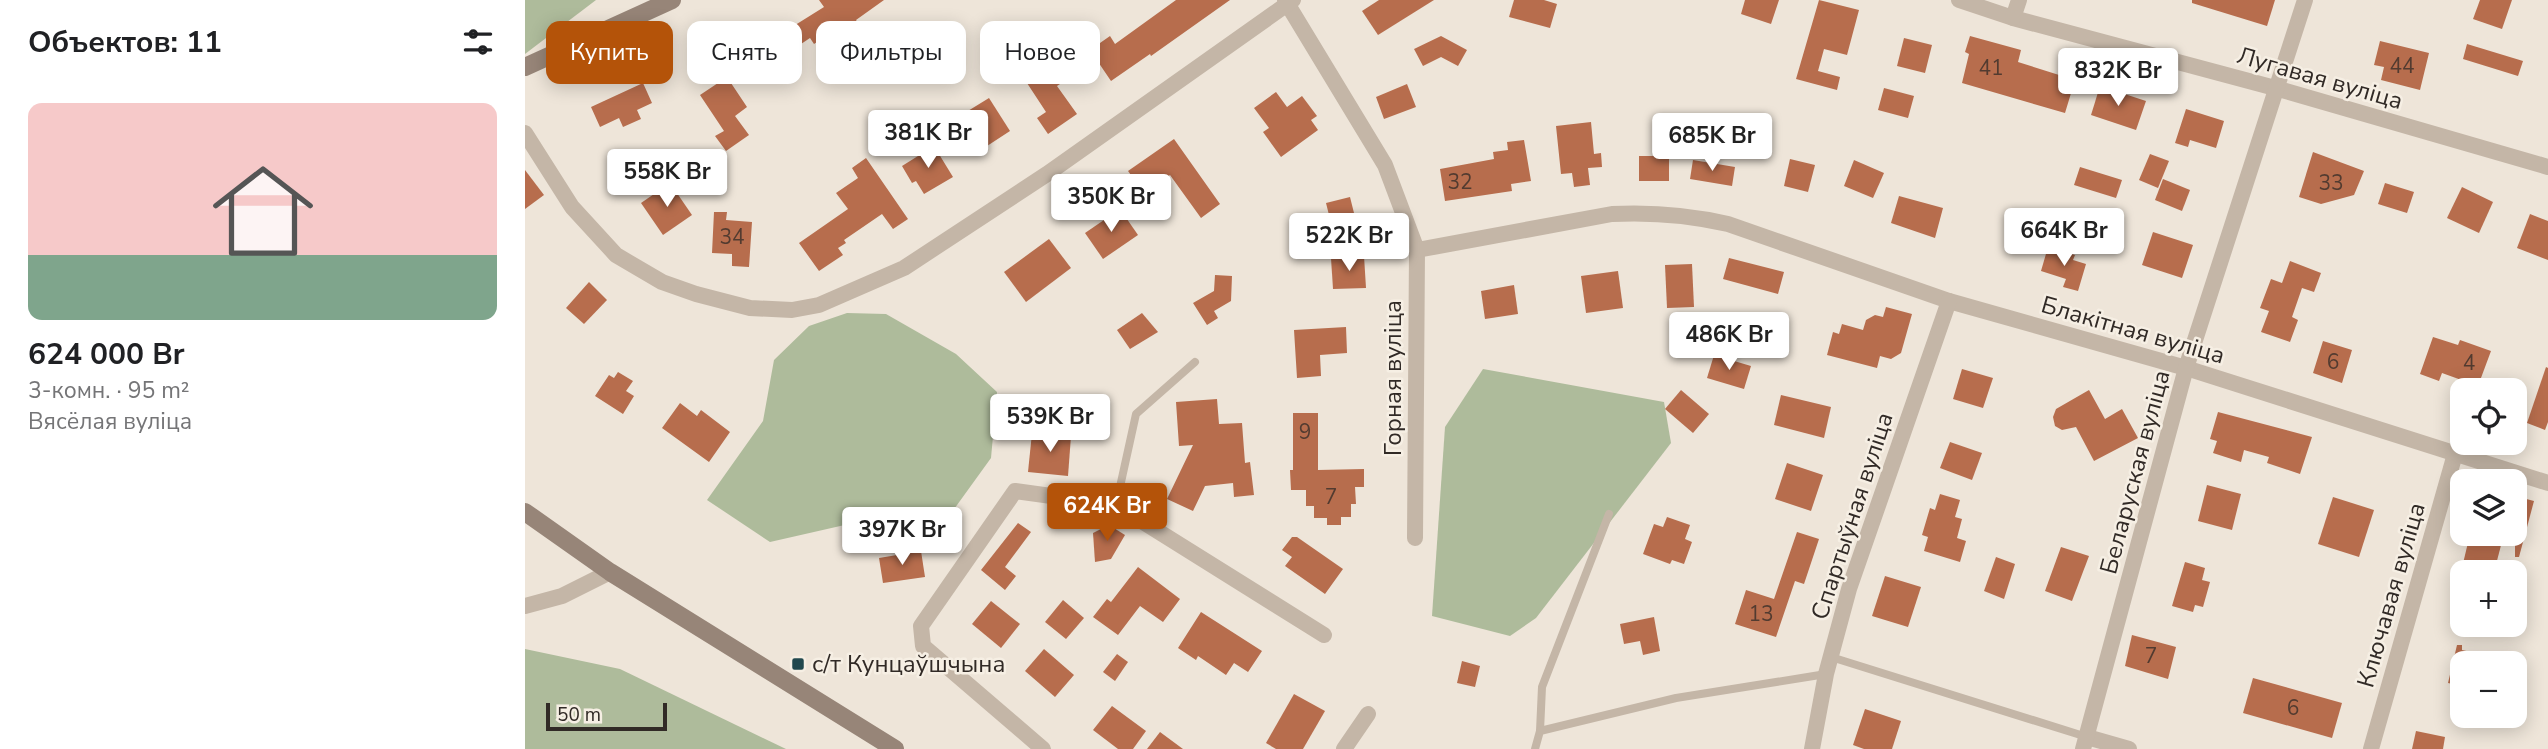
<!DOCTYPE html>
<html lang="ru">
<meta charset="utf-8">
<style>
body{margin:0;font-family:"Nunito Sans",sans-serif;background:#f2f2f2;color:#202124;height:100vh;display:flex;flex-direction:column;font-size:26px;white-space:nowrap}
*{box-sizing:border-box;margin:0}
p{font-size:23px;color:#757577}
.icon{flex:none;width:38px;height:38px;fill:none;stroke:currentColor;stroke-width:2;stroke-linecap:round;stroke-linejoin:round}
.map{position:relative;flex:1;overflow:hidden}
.drawer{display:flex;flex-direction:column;background:#fff;width:525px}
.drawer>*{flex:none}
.hud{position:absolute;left:21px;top:21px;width:665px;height:63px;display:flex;gap:14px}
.tools{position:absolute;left:1925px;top:378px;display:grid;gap:14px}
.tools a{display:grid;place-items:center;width:77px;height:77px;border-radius:14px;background:#fff;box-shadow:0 4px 18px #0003;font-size:35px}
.scale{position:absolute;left:21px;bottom:18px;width:121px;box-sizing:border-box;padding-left:7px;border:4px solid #312a26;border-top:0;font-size:19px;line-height:24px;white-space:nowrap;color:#312a26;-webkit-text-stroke:5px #f6efe4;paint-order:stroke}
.price{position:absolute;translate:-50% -60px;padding:0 16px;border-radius:7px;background:#fff;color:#222;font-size:23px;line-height:46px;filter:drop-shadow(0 2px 4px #0008)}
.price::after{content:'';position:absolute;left:50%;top:42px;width:21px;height:16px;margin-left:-10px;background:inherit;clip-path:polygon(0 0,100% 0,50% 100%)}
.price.active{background:#b45309;color:#fff}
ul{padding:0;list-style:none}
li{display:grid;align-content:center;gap:14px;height:371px;padding:0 28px}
li span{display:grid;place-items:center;height:217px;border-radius:14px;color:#555}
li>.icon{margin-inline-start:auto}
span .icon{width:126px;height:126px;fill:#fffc;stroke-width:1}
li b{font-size:30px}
h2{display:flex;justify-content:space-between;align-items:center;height:84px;padding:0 28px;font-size:30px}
.chip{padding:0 24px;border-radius:14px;background:#fff;box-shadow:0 4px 18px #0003;font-size:24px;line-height:63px}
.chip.active{background:#b45309;color:#fff}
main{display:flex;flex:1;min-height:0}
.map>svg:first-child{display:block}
.green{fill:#aebb9b}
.building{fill:#b76d4d}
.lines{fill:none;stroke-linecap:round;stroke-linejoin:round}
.lane{stroke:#c4b6a7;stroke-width:8}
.street{stroke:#c4b6a7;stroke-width:16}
.secondary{stroke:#978578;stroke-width:18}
.poi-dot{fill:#21484e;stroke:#f6efe4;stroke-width:2.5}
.labels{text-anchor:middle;stroke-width:5;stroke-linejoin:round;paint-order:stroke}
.number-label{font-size:21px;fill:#523b30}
.street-label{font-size:24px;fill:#312a26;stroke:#f6efe4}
.poi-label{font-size:24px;fill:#312a26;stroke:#f6efe4;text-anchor:start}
</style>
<main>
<section class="drawer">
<h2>Объектов: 11<svg class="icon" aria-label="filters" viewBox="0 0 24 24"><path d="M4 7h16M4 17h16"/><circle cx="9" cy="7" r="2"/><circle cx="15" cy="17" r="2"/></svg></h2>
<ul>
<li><span style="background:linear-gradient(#f6c9c9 70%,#7fa58c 0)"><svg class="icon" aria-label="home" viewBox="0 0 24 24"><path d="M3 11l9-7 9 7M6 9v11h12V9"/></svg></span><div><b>624 000 Br</b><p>3-комн. · 95 m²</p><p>Вясёлая вуліца</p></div></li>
</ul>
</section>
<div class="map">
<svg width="2023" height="749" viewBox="0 0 2023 749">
<rect width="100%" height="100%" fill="#eee5d9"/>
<g class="green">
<polygon points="0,0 71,0 0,54"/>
<polygon points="322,313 361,314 431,354 472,392 466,458 427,512 346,519 245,542 182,500 238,421 249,360 284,326"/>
<polygon points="958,369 1139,402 1146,443 1011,618 985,636 907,616 920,427"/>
<polygon points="0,649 95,669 261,749 0,749"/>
</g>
<g class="building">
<polygon points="294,0 359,0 331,20 334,25 315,37 310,30 289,44 285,38 243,66 232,49 299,7"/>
<polygon points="651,0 705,0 626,56 625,54 586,81 565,50 585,36 590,44"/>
<polygon points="854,0 909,0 853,35 837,11"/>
<polygon points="989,0 1019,0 1032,4 1025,28 984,17"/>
<polygon points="1220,0 1254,0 1246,24 1216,14"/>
<polygon points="1294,0 1334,10 1322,55 1299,49 1293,71 1315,77 1312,90 1271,79"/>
<polygon points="1667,0 1750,0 1742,26 1667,3"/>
<polygon points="1955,0 1987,0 1977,29 1948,19"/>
<polygon points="916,36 942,50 933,66 916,57 898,66 889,49"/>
<polygon points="1445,36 1496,50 1493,62 1550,80 1540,113 1437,83 1444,54 1440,52"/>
<polygon points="1379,38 1407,45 1400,73 1372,66"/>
<polygon points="1855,41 1904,53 1895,90 1856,80 1859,67 1849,65"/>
<polygon points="1942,44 1998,61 1993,76 1938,59"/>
<polygon points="515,51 535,84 532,86 552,114 523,134 512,118 521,112 502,83 512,76 502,60"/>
<polygon points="202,77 222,107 210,116 224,135 201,151 190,136 199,131 175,95"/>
<polygon points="118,83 127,103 112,110 116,119 98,127 94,118 75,127 66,107"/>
<polygon points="882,84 891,107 859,119 851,97"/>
<polygon points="1575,86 1621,101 1611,130 1566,115"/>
<polygon points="1359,88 1389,96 1383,118 1353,110"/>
<polygon points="751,92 762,107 777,96 792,116 786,120 793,130 756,157 738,132 744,128 729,108"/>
<polygon points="464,98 485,131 459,148 438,114"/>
<polygon points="1661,109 1699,121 1691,148 1665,140 1663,147 1650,143"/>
<polygon points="1066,122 1069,154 1076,153 1077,167 1063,168 1065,185 1049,187 1047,173 1036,174 1031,126"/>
<polygon points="649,139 695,204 676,218 645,175 619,193 603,171"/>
<polygon points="999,140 1006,181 986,184 987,191 920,201 915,169 969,159 968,152 983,150 982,142"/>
<polygon points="409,146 428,177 399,194 391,181 387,183 377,166"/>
<polygon points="1788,152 1839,171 1829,195 1796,204 1774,197"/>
<polygon points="1625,154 1644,161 1633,188 1614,180"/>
<rect x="1114" y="156" width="30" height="25"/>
<polygon points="341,158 383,219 368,229 357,214 319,240 321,243 313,248 318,255 294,271 274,243 323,209 311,193 333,178 327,168"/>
<polygon points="1265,159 1290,165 1283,192 1259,186"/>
<polygon points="1168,160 1210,167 1207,186 1165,179"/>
<polygon points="1329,160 1359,173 1348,198 1319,186"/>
<polygon points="1555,167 1597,180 1591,198 1549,185"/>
<polygon points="0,170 19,195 0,209"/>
<polygon points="1638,179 1665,190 1657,211 1630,200"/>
<polygon points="145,183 167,215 138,235 116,203"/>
<polygon points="1860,183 1889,192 1882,213 1853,204"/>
<polygon points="1937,187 1968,202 1954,233 1922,218"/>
<polygon points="1374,196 1418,208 1410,238 1366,223"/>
<polygon points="825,197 834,233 810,239 801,203"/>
<polygon points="595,209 613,235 578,259 560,233"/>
<polygon points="189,212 202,212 201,220 227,222 224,267 207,266 207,254 187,253"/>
<polygon points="2005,214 2023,221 2023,260 1992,248"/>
<polygon points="1628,232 1668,245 1657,278 1617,265"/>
<polygon points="524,239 546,268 501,302 479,272"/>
<polygon points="1523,247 1550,255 1548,260 1561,264 1553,291 1538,287 1541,279 1516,271"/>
<polygon points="839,256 841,288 808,289 806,258"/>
<polygon points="1204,258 1259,272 1253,294 1198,279"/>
<polygon points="1765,261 1796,273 1789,292 1777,288 1767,317 1773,320 1765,342 1736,332 1744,311 1735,308 1746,279 1757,283"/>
<polygon points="1167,264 1169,307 1142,308 1140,265"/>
<polygon points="1093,271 1098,308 1061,313 1056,276"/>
<polygon points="690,275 707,276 706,301 689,311 693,318 682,325 668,303 689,291"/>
<polygon points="64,282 82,300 59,324 41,308"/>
<polygon points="989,285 993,314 960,319 956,291"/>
<polygon points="1361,307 1387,314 1376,353 1366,359 1355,356 1352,368 1302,355 1308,332 1314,334 1317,324 1338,330 1341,320 1350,315 1358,317"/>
<polygon points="617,313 633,332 605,349 592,330"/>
<polygon points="821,327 822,353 795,355 796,376 772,378 769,330"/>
<polygon points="1908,337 1933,345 1935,340 1966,351 1953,386 1917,373 1914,381 1895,374"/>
<polygon points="1798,341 1827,350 1817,383 1788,373"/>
<polygon points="1189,355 1226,366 1219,389 1182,378"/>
<polygon points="2021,367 2023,368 2023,422 2020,430 2002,423"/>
<polygon points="1437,369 1468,378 1458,408 1428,399"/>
<polygon points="93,372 108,381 101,391 109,396 98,414 70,396 84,375 89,378"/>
<polygon points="1156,390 1184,414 1168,433 1140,409"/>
<polygon points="1564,390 1580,419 1597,409 1613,438 1569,461 1551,427 1537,430 1530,426 1528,417 1531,409"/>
<polygon points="1256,395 1306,407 1299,438 1249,425"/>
<polygon points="692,399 694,424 717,423 720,463 725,462 729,495 709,497 708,483 680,486 668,511 642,499 668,445 654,446 651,402"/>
<polygon points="155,403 172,416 176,410 205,432 184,462 137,428"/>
<polygon points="1693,412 1787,437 1775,474 1742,463 1744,457 1719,450 1716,462 1688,453 1692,441 1685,439"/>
<polygon points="768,413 793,413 793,470 839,469 839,487 830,487 831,504 826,504 826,517 816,517 816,525 802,525 802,518 789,518 789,506 781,506 781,490 766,490 765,470 768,470"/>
<polygon points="507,433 546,436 543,476 503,472"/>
<polygon points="1425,442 1457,453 1447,480 1415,468"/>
<polygon points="1262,463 1298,475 1286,511 1250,499"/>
<polygon points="1682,485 1716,494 1707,530 1673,521"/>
<polygon points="1415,494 1435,500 1430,517 1437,519 1432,538 1441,541 1435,562 1399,551 1403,537 1397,535 1405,508 1410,510"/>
<polygon points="1990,496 2009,501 1994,557 1990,557"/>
<polygon points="1808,497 1849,510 1834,557 1793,544"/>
<polygon points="1142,517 1165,525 1160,539 1167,542 1159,564 1147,560 1145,564 1118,554 1129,524 1138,527"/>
<polygon points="493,523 506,532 480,567 491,576 480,590 456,570"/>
<polygon points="584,525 600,535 586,559 570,562 568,533"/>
<polygon points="1272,532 1294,539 1279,584 1270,581 1251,637 1210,624 1221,590 1249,599"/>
<polygon points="1945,534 1979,534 1969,572 1936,572"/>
<polygon points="767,537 772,537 818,569 800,594 760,566 767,557 757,550"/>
<polygon points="1536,547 1564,556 1547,601 1520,591"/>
<polygon points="396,551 400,577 358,583 354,558"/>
<polygon points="1471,557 1490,564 1479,599 1459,591"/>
<polygon points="1660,562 1680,568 1677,580 1685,582 1678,607 1670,605 1668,612 1647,606"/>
<polygon points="613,567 655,599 638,622 615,606 593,635 568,617 582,599 586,602"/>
<polygon points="1360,576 1396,587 1383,627 1347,616"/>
<polygon points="538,600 559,618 541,639 520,622"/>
<polygon points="466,601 495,624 476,648 447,624"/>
<polygon points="676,612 737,651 723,672 709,663 701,675 673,656 671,660 653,648"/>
<polygon points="1129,617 1135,651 1118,655 1115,641 1099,644 1095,624"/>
<polygon points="1607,635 1651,647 1643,679 1600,666"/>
<polygon points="1932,645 1937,645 1937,650 1971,658 1970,663 1937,663 1937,686 1923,683"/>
<polygon points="519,649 549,675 530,697 500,671"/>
<polygon points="592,654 603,662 590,681 578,672"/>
<polygon points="937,661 955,666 950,687 932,683"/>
<polygon points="1728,678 1817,703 1807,738 1718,713"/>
<polygon points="769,694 800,711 778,749 751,749 741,743"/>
<polygon points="587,706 621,731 608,749 593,749 568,730"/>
<polygon points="1340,709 1376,721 1367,749 1339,749 1328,745"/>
<polygon points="1891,731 1920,737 1918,749 1887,749"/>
<polygon points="635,732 658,749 622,749"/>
</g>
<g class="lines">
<g class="lane">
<polyline points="591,505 611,414 670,362"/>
<polyline points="1306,657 1562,737"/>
<polyline points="1015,731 1017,687 1084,514"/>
<polyline points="1010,749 1015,731 1151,698 1301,674"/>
</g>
<g class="street">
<polyline points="760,0 860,165 892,250 890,538"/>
<polyline points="1434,0 1488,18 1750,88 2023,167"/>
<polyline points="1488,18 1494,0"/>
<polyline points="0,133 47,207 91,255 137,282 171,294 225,308 267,310 294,305 379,268 522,174 768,0"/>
<path d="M 892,250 L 1087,214 C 1127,212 1164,215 1203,224 L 1424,301 L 1661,368 L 2023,483"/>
<polyline points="0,606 37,596 85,572"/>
<polyline points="1562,737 1604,749"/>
<polyline points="518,749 398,646 396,626 490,491 591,505 799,635"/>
<polyline points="819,749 843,714"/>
<polyline points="1287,749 1301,674 1324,589 1424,301"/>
<polyline points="1558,749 1661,368 1780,0"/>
<polyline points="1846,749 1930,454"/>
</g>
<g class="secondary">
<polyline points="0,67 147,0"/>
<polyline points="0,512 85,572 370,749"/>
</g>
</g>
<rect class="poi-dot" x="266" y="657" width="14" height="14" rx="3.5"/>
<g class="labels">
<g class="number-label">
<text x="1877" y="73">44</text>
<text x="1466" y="75">41</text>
<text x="935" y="189">32</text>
<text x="1806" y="190">33</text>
<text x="207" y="244">34</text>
<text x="1808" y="369">6</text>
<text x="1944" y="370">4</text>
<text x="780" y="439">9</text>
<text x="806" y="504">7</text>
<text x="1236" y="621">13</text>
<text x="1626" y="663">7</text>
<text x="1768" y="715">6</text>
</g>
<g class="street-label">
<text transform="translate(1795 78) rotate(16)" y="8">Лугавая вуліца</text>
<text transform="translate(1608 330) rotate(16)" y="8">Блакітная вуліца</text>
<text transform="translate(868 378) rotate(-90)" y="8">Горная вуліца</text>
<text transform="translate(1610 472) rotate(-75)" y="8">Беларуская вуліца</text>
<text transform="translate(1327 516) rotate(-72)" y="8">Спартыўная вуліца</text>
<text transform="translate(1866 595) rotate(-74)" y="8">Ключавая вуліца</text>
</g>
<g class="poi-label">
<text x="287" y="672">с/т Кунцаўшчына</text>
</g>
</g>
</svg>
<div class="tools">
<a><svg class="icon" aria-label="locate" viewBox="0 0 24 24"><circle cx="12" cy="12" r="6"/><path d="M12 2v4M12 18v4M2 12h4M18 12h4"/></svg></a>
<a><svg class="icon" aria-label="layers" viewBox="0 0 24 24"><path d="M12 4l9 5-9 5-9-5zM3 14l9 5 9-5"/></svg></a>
<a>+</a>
<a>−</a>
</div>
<div class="scale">50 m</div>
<b class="price" style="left:1593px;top:108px">832K Br</b>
<b class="price" style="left:403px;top:170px">381K Br</b>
<b class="price" style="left:1187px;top:173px">685K Br</b>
<b class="price" style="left:142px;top:209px">558K Br</b>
<b class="price" style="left:586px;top:234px">350K Br</b>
<b class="price" style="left:1539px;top:268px">664K Br</b>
<b class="price" style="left:824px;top:273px">522K Br</b>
<b class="price" style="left:1204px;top:372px">486K Br</b>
<b class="price" style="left:525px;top:454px">539K Br</b>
<b class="price active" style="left:582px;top:543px">624K Br</b>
<b class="price" style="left:377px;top:567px">397K Br</b>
<div class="hud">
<a class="chip active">Купить</a>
<a class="chip">Снять</a>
<a class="chip">Фильтры</a>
<a class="chip">Новое</a>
</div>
</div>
</main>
